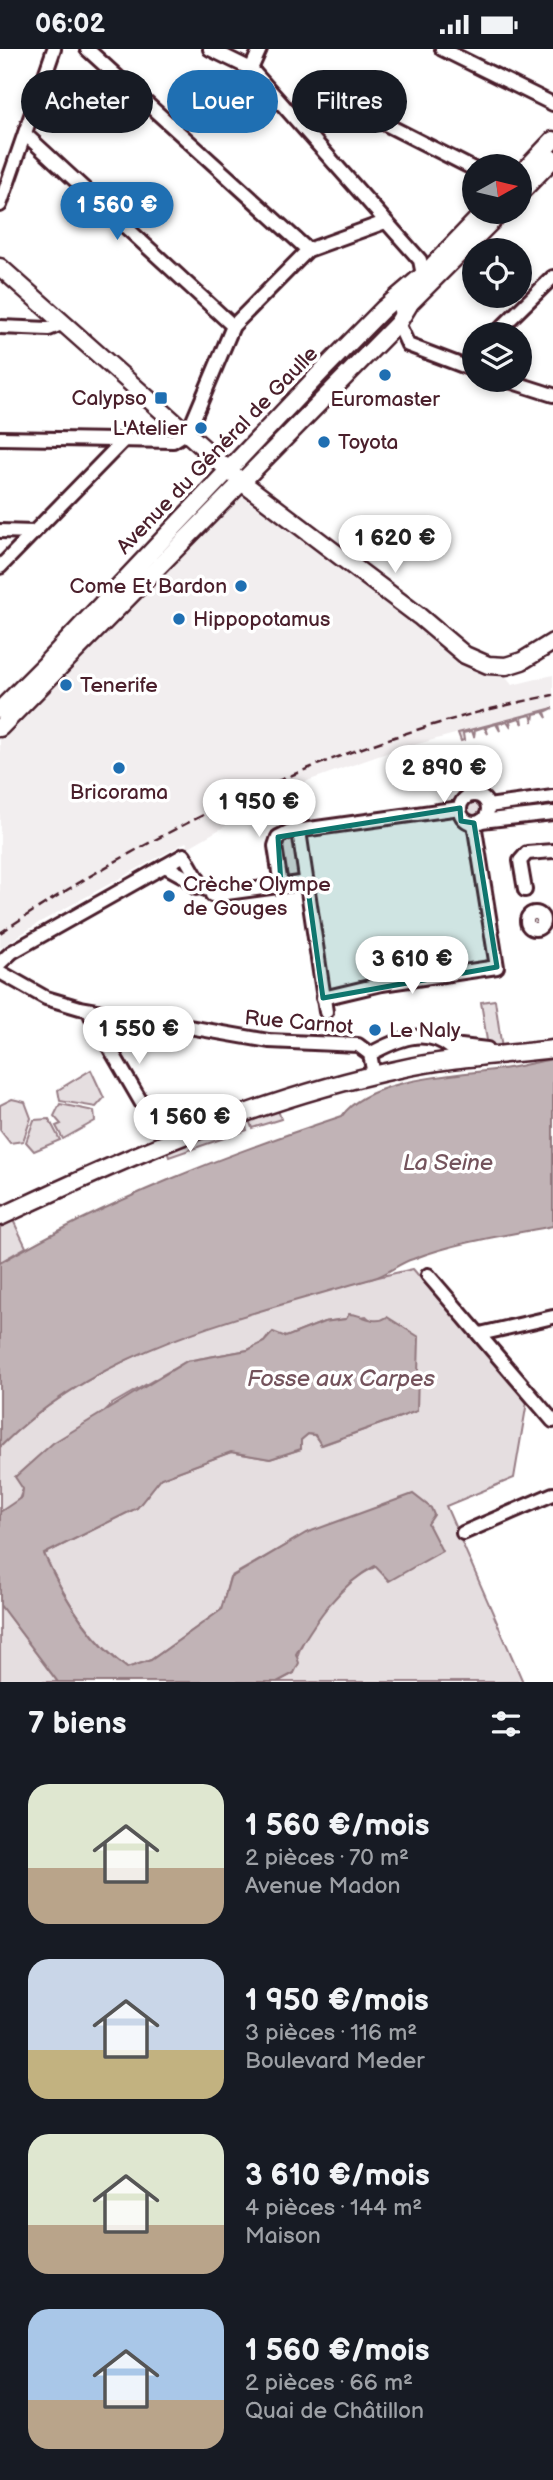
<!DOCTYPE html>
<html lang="fr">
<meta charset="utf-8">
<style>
body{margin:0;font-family:"Balsamiq Sans",sans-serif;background:#242831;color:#f1f3f6;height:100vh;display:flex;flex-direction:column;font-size:26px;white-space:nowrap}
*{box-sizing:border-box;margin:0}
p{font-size:23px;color:#9ea1a6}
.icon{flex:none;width:38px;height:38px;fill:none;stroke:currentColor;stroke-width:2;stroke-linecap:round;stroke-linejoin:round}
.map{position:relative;height:1633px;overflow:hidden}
.details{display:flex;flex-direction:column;background:#171b24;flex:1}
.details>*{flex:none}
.hud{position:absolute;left:21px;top:21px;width:511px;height:63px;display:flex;gap:14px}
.needle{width:46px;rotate:82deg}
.fabs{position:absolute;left:462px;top:105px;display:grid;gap:14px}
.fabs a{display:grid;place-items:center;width:70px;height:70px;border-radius:50%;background:#171b24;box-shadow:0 4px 10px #0003;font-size:35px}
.price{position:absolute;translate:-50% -60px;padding:0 16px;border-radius:24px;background:#fff;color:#222;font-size:23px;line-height:46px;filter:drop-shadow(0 2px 4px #0008)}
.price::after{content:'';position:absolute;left:50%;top:42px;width:21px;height:16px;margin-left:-10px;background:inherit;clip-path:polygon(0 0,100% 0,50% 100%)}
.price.selected{background:#1f6fb2;color:#fff}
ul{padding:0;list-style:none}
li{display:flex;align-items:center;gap:21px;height:175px;padding:0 28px}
li span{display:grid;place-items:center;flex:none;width:196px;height:140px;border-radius:21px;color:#555}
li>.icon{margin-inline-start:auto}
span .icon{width:84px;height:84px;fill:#fffc;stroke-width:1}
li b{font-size:30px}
h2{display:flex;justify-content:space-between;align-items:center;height:84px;padding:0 28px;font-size:30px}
.tag{padding:0 24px;border-radius:32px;background:#171b24;box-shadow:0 4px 10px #0003;font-size:24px;line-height:63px}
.tag.selected{background:#1f6fb2;color:#fff}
.status{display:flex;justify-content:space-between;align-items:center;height:49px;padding:0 35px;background:#171b24;direction:ltr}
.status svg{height:19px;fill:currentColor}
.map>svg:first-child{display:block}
.built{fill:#f2eeef}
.green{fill:#e5dee0;stroke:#987e86;stroke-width:2}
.water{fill:#c1b3b6;stroke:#91787e;stroke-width:2}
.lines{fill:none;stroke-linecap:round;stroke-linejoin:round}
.major-tunnel{stroke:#dbd2d5;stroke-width:16;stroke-dasharray:16 8;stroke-linecap:butt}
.minor-casing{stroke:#4a1f2b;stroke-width:18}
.major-casing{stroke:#4a1f2b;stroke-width:21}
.minor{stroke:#fff;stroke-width:12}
.major{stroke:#fff;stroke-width:16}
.rail{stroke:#4a1f2b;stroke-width:2.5;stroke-dasharray:10 5;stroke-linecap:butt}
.marked{fill:#0f766e;fill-opacity:0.2;stroke:#0f766e;stroke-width:5;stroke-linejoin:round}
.poi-dot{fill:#1f6fb2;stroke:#fff;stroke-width:2.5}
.labels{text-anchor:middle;stroke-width:7;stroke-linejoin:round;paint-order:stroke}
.poi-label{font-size:21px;fill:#4a1f2b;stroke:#fff;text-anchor:start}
.street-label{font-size:21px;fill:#4a1f2b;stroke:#fff}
.water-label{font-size:23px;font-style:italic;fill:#74535c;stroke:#fff}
</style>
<div class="status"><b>06:02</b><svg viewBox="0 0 49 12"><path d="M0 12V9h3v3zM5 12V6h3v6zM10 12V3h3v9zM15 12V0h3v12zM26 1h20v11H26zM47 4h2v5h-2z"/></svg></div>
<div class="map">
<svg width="553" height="1633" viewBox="0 0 553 1633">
<rect width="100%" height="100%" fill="#fff"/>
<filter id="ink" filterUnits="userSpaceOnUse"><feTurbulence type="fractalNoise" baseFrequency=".0143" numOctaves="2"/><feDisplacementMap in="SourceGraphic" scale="14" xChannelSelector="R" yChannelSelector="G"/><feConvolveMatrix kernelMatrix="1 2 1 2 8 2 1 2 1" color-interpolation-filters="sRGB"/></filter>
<g filter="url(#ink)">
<polygon class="built" points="243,434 465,606 514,615 504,626 512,636 553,626 553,659 395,701 293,737 234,768 234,772 189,798 186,793 40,873 0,899 0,679"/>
<g class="green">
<polygon points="553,659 545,663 547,669 543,663 534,665 533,673 531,666 522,668 523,675 519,669 510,672 511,678 507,672 498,675 500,682 496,675 486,678 488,685 484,678 475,681 474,688 472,682 463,684 464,691 461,692 458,684"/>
<circle cx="474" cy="760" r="8"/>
<polygon points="292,787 296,789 300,828 288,830 281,792"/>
<polygon points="495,951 502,1000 488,998 481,953"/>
<polygon points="91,1021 104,1049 96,1058 60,1052 58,1041"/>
<polygon points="12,1050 25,1053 31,1069 23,1092 10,1094 0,1081 0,1056"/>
<polygon points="60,1055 94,1062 95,1072 63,1090 56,1077 61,1075 54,1067"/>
<polygon points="278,1061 281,1070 252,1079 249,1071"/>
<polygon points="49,1070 60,1091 34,1102 26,1093 34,1071"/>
<polygon points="245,1072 247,1081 169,1108 167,1102"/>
<polygon points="12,1169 26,1198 0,1213 0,1175"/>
<path d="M 413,1220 L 527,1353 L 514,1429 L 446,1457 L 523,1633 L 277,1633 L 294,1624 C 297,1587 338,1535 373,1519 C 393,1509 420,1507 441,1502 L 307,1484 L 230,1528 L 221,1561 L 151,1611 L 127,1619 C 89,1591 63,1547 44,1505 L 137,1459 L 161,1429 L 231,1403 L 270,1410 L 301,1400 L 301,1391 L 308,1385 L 314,1386 L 322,1396 L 417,1362 L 387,1269 C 380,1273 372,1274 366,1267 L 324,1273 L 286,1288 L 269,1286 L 264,1293 L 248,1301 L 187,1312 L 112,1355 L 23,1440 L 18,1453 L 0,1463 L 0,1398 C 101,1296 275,1251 413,1220 Z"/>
<polygon points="0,1556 57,1632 58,1633 0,1633"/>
</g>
<g class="water">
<path d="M 553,1010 L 553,1177 C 507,1186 457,1193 413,1210 C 399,1214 388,1225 374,1229 C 243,1268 100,1297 0,1398 L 0,1214 C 108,1151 224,1106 342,1067 C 369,1028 461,1026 502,1020 C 516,1018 536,1013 553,1010 Z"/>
<path d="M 349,1265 C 363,1265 374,1277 387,1268 L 419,1288 L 417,1362 L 321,1396 L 315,1386 L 308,1385 L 301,1391 L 301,1400 L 270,1410 L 231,1403 L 161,1429 L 137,1459 L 44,1505 C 63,1547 89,1592 127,1619 L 151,1611 L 221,1561 L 230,1529 L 306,1484 L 413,1445 L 431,1459 L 434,1466 L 428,1475 L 442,1502 L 389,1532 L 375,1517 C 339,1536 316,1571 296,1605 L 299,1614 L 294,1624 L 277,1633 L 58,1633 L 0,1556 L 0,1463 L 22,1448 L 23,1440 L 15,1428 L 53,1394 L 187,1312 L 248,1301 L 264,1293 L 273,1283 L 286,1288 L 324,1273 L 346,1270 Z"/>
</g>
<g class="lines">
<polyline class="major-tunnel" points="220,442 249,412"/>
<defs>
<g id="minor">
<polyline points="87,0 308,201"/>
<polyline points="210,0 251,20 420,211 423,226"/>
<polyline points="442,0 553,55"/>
<polyline points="251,20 260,0"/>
<polyline points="334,49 474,120"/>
<polyline points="25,85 233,277"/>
<polyline points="0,156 54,0"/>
<polyline points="398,274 408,296 474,321"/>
<polyline points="0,278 49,280 64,274"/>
<polyline points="495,285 553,228"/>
<polyline points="506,331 553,346"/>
<polyline points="0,389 173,392 186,384 192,374 233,277 308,201 385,173"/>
<polyline points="0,482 34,483"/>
<polyline points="0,518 122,393"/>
<circle cx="474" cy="760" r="14"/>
<polyline points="488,757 553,748"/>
<polyline points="481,772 553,764"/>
<polyline points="299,782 326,963"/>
<polyline points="165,817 185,828 196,839"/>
<polyline points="281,836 275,797 278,788 288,783 460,759"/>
<polyline points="525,841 520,812 527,804 553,802"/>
<polyline points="212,846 307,833"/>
<circle cx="535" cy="872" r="8"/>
<polyline points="0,914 12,903 184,806 203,839 220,845"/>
<polyline points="0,923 46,949 80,959 269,992 358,996 370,1005 374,1026"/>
<polyline points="323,949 382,935 497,918 474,774"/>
<polyline points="92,962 91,967 155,1077"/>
<path d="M 370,1005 C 396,991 425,977 451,999 L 461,997 L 487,1000 L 488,1008"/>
<polyline points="428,1226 553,1372"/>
<polyline points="480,1285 553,1268"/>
<polyline points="463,1484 553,1445"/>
</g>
<g id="major">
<polyline points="520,126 553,91"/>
<polyline points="520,144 553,110"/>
<polyline points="0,218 243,434 419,567 465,606 488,616 506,617 522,612 553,593"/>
<polyline points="416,234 484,163"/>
<polyline points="402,262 501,163"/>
<polyline points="48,612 322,322 383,260 423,226"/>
<polyline points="0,661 54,607"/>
<polyline points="0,679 398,274 409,256"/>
<path d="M 0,1168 C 127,1108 261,1049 400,1020 C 449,1009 502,1006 553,1000"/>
</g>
</defs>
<use href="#minor" class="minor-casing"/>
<use href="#major" class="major-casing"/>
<use href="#minor" class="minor"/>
<use href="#major" class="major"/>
<path class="rail" d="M 0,884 C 168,771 354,686 553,646"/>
</g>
</g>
<path class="marked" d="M 460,759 L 461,772 L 474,774 L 497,918 L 323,949 L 307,833 L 281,836 L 278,788 Z"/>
<g class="poi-dot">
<circle cx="385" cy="326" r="7"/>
<rect x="154" y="342" width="14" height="14" rx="3.5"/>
<circle cx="201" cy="379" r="7"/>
<circle cx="324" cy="393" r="7"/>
<circle cx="241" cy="537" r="7"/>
<circle cx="179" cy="570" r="7"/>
<circle cx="66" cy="636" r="7"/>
<circle cx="119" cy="719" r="7"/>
<circle cx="169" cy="847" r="7"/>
<circle cx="375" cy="981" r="7"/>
</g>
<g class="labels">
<g class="poi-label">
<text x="147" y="356" text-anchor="end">Calypso</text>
<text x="385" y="357" text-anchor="middle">Euromaster</text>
<text x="187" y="386" text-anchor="end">L'Atelier</text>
<text x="338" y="400">Toyota</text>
<text x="227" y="544" text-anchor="end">Come Et Bardon</text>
<text x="193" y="577">Hippopotamus</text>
<text x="80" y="643">Tenerife</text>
<text x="119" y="750" text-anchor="middle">Bricorama</text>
<text x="183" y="842">Crèche Olympe<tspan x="183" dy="24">de Gouges</tspan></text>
<text x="389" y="988">Le Naly</text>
</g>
<g class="street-label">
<text transform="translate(217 401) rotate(-46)" y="7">Avenue du Général de Gaulle</text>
<text transform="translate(299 973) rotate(5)" y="7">Rue Carnot</text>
</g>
<g class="water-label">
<text x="448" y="1121">La Seine</text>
<text x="341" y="1337">Fosse aux Carpes</text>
</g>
</g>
</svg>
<div class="fabs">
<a><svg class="needle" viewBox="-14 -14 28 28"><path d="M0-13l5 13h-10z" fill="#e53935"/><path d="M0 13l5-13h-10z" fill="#9ea1a6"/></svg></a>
<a><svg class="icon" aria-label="locate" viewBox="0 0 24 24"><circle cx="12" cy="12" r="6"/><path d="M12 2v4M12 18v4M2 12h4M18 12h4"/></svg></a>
<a><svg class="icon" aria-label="layers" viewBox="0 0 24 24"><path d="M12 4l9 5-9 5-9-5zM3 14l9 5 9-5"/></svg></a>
</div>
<b class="price selected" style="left:117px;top:193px">1 560 €</b>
<b class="price" style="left:395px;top:526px">1 620 €</b>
<b class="price" style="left:444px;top:756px">2 890 €</b>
<b class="price" style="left:259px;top:790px">1 950 €</b>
<b class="price" style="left:412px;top:947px">3 610 €</b>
<b class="price" style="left:139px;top:1017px">1 550 €</b>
<b class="price" style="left:190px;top:1105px">1 560 €</b>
<div class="hud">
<a class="tag">Acheter</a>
<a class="tag selected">Louer</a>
<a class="tag">Filtres</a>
</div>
</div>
<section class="details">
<h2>7 biens<svg class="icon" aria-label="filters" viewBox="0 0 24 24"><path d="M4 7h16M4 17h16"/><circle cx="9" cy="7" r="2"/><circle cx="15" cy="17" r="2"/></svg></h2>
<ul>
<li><span style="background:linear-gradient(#dfe7d0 60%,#b9a48a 0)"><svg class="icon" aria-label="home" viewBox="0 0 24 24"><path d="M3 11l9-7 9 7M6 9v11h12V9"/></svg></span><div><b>1 560 €/mois</b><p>2 pièces · 70 m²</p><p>Avenue Madon</p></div></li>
<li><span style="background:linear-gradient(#c9d6e8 65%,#c2b280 0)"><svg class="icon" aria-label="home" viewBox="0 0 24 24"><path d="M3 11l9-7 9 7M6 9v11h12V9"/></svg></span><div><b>1 950 €/mois</b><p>3 pièces · 116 m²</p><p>Boulevard Meder</p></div></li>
<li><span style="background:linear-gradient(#dfe7d0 65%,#b9a48a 0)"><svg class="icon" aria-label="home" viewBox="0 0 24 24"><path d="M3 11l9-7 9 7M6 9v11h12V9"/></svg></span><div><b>3 610 €/mois</b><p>4 pièces · 144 m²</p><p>Maison</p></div></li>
<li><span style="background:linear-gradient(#a9c7e8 65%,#b9a48a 0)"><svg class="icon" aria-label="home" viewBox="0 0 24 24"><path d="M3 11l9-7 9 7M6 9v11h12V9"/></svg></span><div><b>1 560 €/mois</b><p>2 pièces · 66 m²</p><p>Quai de Châtillon</p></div></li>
</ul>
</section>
